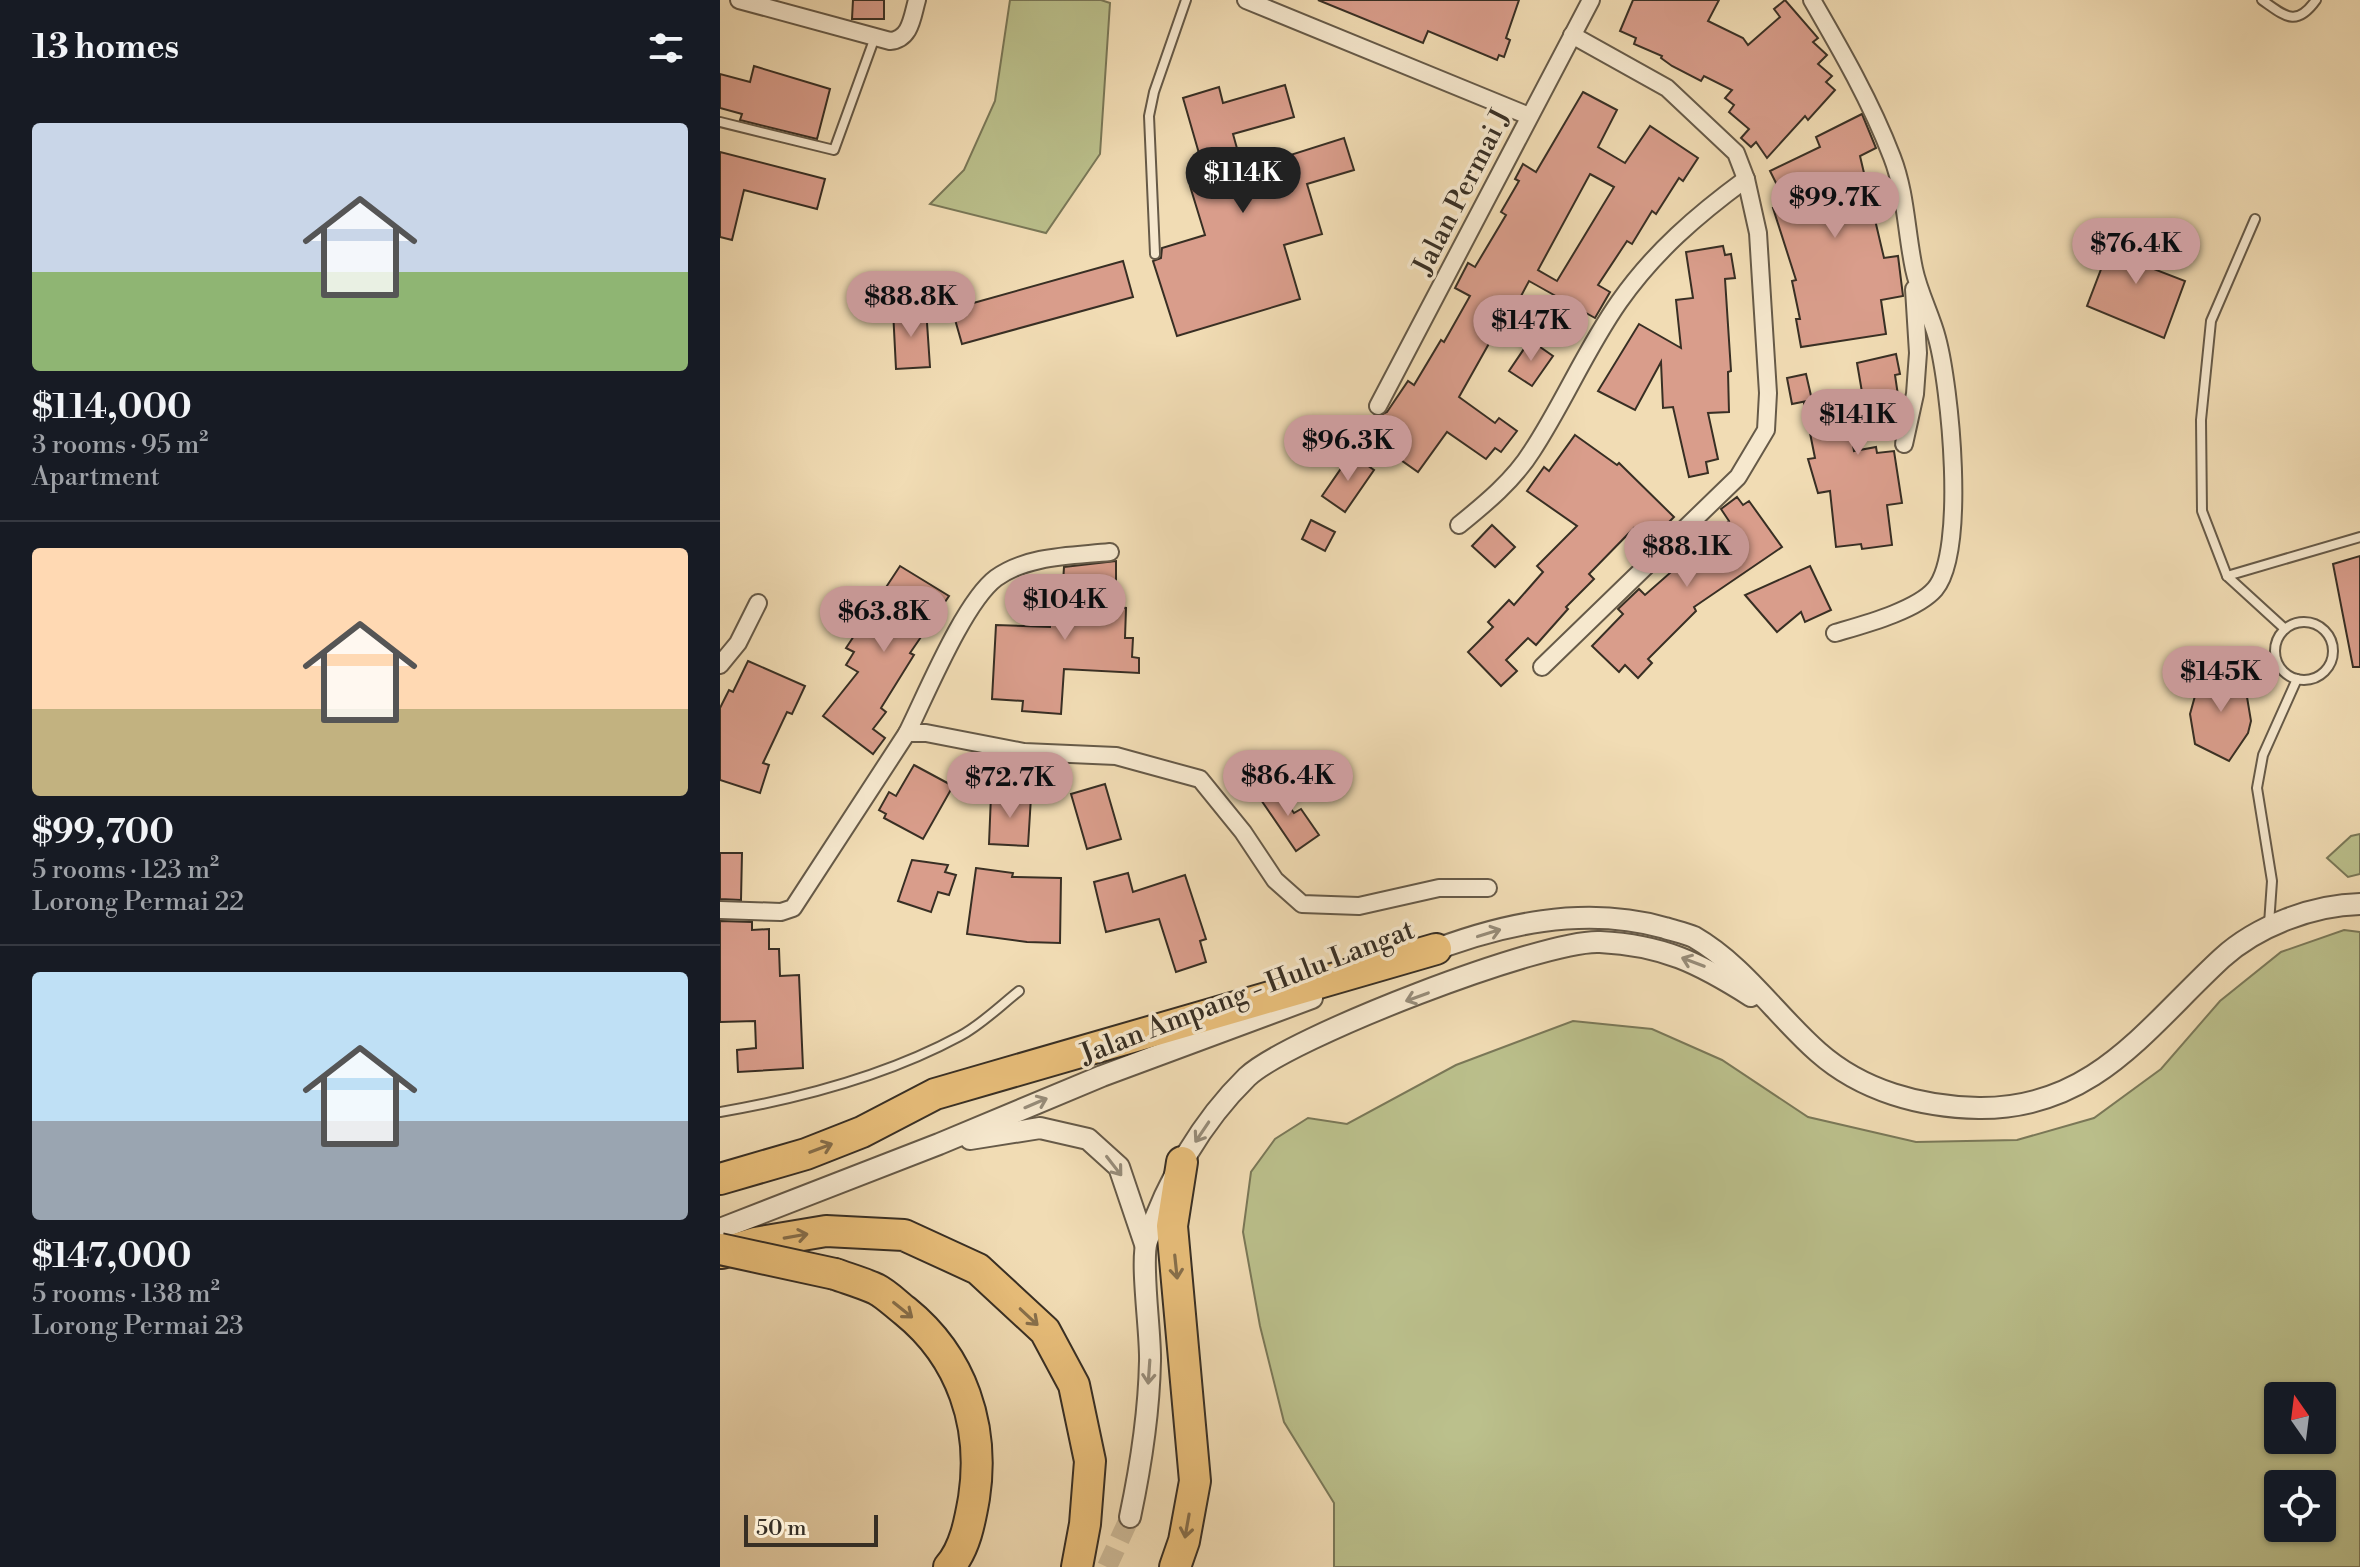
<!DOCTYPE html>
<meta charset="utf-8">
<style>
body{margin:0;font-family:"Libre Bodoni",serif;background:#20242c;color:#f1f3f6;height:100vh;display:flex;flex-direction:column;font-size:30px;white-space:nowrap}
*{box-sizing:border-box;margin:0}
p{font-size:26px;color:#9ea1a6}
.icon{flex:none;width:44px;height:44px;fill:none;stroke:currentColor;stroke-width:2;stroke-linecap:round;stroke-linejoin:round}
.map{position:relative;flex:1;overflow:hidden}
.sheet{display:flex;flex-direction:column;background:#171b24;width:720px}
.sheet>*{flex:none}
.needle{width:52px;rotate:346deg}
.buttons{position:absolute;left:1544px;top:1382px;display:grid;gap:16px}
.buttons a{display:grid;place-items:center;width:72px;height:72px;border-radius:8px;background:#171b24;box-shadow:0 2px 6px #0004;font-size:40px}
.scale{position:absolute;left:24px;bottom:20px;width:134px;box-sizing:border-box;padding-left:8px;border:4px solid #382f24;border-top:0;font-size:22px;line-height:28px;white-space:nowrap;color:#382f24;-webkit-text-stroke:6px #f6e8ce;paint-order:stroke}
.price{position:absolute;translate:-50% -68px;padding:0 18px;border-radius:28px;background:#c59692;color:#111;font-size:26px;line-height:52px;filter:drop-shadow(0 2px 4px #0008)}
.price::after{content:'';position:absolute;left:50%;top:48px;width:24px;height:18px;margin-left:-12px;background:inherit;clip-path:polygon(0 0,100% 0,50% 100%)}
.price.selected{background:#222;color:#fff}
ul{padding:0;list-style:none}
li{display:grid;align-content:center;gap:16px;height:424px;padding:0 32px}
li+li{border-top:2px solid #363941}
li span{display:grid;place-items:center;height:248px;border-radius:8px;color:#555}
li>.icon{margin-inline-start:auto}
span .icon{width:144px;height:144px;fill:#fffc;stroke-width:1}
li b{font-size:34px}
h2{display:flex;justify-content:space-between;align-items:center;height:96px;padding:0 32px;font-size:34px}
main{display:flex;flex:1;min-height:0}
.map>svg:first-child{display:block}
.green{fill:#bbc08c;stroke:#7a7858;stroke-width:2;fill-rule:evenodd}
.building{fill:#d99d8b;stroke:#382f24;stroke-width:2;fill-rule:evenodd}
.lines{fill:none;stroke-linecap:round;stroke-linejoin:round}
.tertiary-tunnel{stroke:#ccb997;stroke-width:20;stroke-dasharray:20 10;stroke-linecap:butt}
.service-casing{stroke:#665a48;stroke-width:12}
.minor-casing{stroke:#665a48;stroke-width:20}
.tertiary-casing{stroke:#665a48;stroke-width:24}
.motorway-casing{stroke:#382f24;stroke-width:34}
.service{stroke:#f6e8ce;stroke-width:8}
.minor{stroke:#f6e8ce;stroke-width:16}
.tertiary{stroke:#f6e8ce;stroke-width:20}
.motorway{stroke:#e8be7a;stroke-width:30}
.motorway-bridge-casing{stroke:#382f24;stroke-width:34;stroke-linecap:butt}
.motorway-bridge{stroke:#e8be7a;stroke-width:30}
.oneway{stroke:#978c79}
.oneway2{stroke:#876f4b}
.labels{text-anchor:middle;stroke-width:7;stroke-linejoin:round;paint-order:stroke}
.street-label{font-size:28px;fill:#382f24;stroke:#f6e8ce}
</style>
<main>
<section class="sheet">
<h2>13 homes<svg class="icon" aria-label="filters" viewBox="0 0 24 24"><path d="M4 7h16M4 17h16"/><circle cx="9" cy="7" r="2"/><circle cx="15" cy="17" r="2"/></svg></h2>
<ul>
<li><span style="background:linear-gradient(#c9d6e8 60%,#8fb573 0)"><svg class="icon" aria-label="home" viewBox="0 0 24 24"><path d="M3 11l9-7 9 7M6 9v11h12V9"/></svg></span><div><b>$114,000</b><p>3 rooms · 95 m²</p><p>Apartment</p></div></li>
<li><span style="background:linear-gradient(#ffd9b3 65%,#c2b280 0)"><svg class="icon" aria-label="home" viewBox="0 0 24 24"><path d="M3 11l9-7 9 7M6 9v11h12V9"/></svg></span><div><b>$99,700</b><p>5 rooms · 123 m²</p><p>Lorong Permai 22</p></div></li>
<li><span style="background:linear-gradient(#bfe0f5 60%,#9aa5b1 0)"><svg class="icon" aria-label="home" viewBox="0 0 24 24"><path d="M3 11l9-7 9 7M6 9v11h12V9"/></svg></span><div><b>$147,000</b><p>5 rooms · 138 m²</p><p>Lorong Permai 23</p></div></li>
</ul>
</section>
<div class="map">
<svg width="1640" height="1567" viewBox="0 0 1640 1567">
<rect width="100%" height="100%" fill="#f1dcb4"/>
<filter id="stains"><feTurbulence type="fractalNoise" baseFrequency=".0025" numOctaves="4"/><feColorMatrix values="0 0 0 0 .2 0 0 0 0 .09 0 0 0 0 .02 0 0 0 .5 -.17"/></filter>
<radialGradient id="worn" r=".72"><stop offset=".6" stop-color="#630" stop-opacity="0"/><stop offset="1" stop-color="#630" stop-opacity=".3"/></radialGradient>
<g class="green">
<polygon points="290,0 381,0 390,3 380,154 326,233 210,204 244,170 275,101"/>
<polygon points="1640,834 1640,874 1628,877 1607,858 1631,836"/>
<path d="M 1624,930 L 1640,932 L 1640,1567 L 614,1567 L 614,1503 L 564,1422 L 540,1326 L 523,1232 L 531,1172 L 555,1139 L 588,1118 L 627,1124 L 736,1065 L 853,1021 L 932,1029 L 1002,1060 L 1088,1117 L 1196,1142 L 1297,1140 L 1374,1118 L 1441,1069 L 1500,1001 L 1561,952 ZM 1602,1396 L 1602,1440 L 1558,1440 L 1558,1396 ZM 1602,1484 L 1602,1528 L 1558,1528 L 1558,1484 Z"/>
</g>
<g class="building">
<polygon points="133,0 164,0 164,19 132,19"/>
<polygon points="598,0 799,0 786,38 790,40 784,57 779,55 777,60 708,31 703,43"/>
<polygon points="913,0 999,0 988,21 1023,38 1028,45 1060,17 1054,9 1065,0 1098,38 1093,42 1107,55 1098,64 1112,76 1106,82 1115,90 1088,120 1085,116 1047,158 1036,142 1031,147 1021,138 1029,129 1009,112 1014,105 1005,98 1012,90 984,76 981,81 952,66 941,58 942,56 914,44 916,38 900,31"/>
<polygon points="34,66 110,89 97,139 20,120 22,114 0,108 0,74 30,82"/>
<polygon points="565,85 574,117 513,134 523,170 624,138 634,170 587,184 602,234 564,245 580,299 457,336 433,261 441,258 442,248 485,235 470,186 487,181 463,98 499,87 503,103"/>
<path d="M 863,92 L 897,110 L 878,147 L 905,163 L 930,126 L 978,158 L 963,181 L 959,178 L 936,214 L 932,211 L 912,244 L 907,241 L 878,285 L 890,292 L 875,318 L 809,281 L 790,317 L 785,315 L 739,397 L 775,423 L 779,418 L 797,431 L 781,452 L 775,448 L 766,459 L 727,432 L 698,472 L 678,458 L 686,447 L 652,423 L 656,417 L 667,412 L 688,381 L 694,385 L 721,340 L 724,342 L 750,296 L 735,288 L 748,263 L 755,267 L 786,215 L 781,212 L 799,181 L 795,179 L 803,164 L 816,172 ZM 870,174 L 894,187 L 837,281 L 818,270 Z"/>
<polygon points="1142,114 1156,148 1140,156 1164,258 1178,256 1183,296 1161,300 1166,334 1081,347 1076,319 1080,319 1072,281 1076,280 1053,208 1067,205 1050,171 1100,147 1096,137"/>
<polygon points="0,152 105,179 97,209 24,190 12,240 0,237"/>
<polygon points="1396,230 1438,246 1431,268 1465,281 1444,338 1367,306"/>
<polygon points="1003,246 1005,255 1011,254 1015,278 1005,279 1011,371 1008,372 1009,412 988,413 998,459 986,462 988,473 969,477 953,407 943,408 941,362 915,410 878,391 919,324 961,348 956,300 973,298 966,252"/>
<polygon points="403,261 413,297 242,344 232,309"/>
<polygon points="206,308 210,367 176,369 173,310"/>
<polygon points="810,340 833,356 812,386 789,371"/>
<polygon points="1176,354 1180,374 1175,375 1180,409 1178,422 1163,424 1162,418 1129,423 1134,451 1156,447 1157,453 1174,451 1182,503 1167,505 1172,545 1142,549 1141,544 1116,547 1110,491 1098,493 1088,459 1095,458 1084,403 1142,392 1137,363"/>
<polygon points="1086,374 1092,400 1072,404 1067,378"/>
<polygon points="855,435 897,465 899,463 954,517 929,542 914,528 869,574 874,579 846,607 848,609 816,645 808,638 786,660 797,671 781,686 748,652 773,627 768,622 789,600 794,605 823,572 817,566 857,526 807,491 824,467 829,471"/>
<polygon points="631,454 654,470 625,512 602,496"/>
<polygon points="1017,497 1023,505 1029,501 1062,547 974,607 976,611 928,659 932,663 918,678 905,665 899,672 872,646 903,614 898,609 919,589 925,595 1009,521 1001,509"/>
<polygon points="591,520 615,532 605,551 582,539"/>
<polygon points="772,525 795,547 775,567 752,546"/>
<polygon points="1640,556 1640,667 1633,667 1613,564"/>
<polygon points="396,561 396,607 406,608 405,638 413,638 412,657 419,658 419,673 344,669 341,714 302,711 303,701 272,699 276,625 330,627 332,599 342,599 344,567"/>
<polygon points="180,566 229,596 190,653 194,655 161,708 166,712 153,729 165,738 153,754 103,716 138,672 126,665 134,652 126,648"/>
<polygon points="1090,566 1111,610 1085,622 1081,612 1057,632 1025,595"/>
<polygon points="28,661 85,686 72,714 67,712 43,763 49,765 40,793 0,780 0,708 9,690 13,692"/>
<polygon points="1511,663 1526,691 1531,721 1528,733 1509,761 1475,744 1470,714 1475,696 1484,683"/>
<polygon points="194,765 233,786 203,839 164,818 166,814 159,810 169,792 176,796"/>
<polygon points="552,783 574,813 581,809 599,835 576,851 537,794"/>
<polygon points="385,784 401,839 367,849 351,794"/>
<polygon points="271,795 311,797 308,846 269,844"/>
<polygon points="0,853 22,853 21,900 0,899"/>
<polygon points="192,860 228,865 225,872 236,875 229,895 218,892 211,912 178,901"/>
<polygon points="256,868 293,873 292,877 341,878 340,943 307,942 247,934"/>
<polygon points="408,873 413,892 465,875 486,939 480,941 486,962 456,972 439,919 386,932 374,882"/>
<polygon points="0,921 32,922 32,930 49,929 49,949 59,949 60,976 79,975 83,1068 18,1072 17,1050 36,1048 35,1021 0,1022"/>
</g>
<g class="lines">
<polyline class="tertiary-tunnel" points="387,1567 410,1517"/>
<defs>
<g id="service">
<path d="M 1542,0 C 1565,16 1576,28 1596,0"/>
<polyline points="0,122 114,150 155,37"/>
<polyline points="1535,219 1491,321 1481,420 1482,511 1507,576 1565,629"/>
<polyline points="435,254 429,116 434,92 466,0"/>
<polyline points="1507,576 1640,537"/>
<circle cx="1584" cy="651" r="29"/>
<polyline points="1549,924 1552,881 1537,788 1543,755 1577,679"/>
<path d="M 0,1112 C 82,1098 166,1076 240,1036 C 261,1025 280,1006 299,991"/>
</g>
<g id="minor">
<path d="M 19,0 L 170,41 C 191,39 192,17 197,0"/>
<polyline points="526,0 809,116"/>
<path d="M 1092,0 C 1121,50 1151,102 1172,157 C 1186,193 1186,231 1194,269 C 1199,293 1211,315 1217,338 C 1230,386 1247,551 1215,589 C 1196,611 1142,625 1115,633"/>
<polyline points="658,406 871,0"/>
<polyline points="1184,444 1195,394 1198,353 1194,289"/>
<path d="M 739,525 C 765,504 794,480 812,451 C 843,404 866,349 899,302 C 934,252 977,215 1026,179"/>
<polyline points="0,665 18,643 38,603"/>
<polyline points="822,667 1018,477 1046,430 1048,393 1038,233 1026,179 1016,153 947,88 852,35"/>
<path d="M 187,733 C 206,695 244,602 276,578 C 308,555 353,556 390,552"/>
<polyline points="0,910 61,912 73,908 187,733 206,733 304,752 396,756 480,779 523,832 555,880 582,904 639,906 719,888 768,888"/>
</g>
<g id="tertiary">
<path d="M 704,954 C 780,924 864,905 945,928 C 954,931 965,933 974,937 C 1024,966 1055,1014 1098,1052 C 1142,1091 1201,1107 1259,1108 C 1374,1109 1426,1028 1502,958 C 1537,926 1593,905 1640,904"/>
<polyline points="250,1139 320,1128 368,1139 399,1167 425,1244"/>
<polyline points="0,1229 219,1144 382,1076 592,998"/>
<path d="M 410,1517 C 421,1465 429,1414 430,1361 C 431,1334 420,1261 427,1241 C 447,1181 482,1121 527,1077 C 568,1038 824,939 880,942 C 943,945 979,963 1031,996"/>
</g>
<g id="motorway">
<polyline points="0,1179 86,1154 142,1132 215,1094 716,949"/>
<polyline points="2,1253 35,1243 106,1231 184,1235 258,1269 325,1331 354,1385 370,1461 365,1524 357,1567"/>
<path d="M 115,1274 C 129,1279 143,1283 156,1289 C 166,1294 176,1304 185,1311 C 242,1357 265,1426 254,1498 C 250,1521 245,1549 229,1567"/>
<polyline points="455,1567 464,1541 475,1481 452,1226 462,1162"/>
</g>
</defs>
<use href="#service" class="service-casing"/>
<use href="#minor" class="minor-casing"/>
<use href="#tertiary" class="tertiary-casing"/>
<use href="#motorway" class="motorway-casing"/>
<use href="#service" class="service"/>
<use href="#minor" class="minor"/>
<use href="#tertiary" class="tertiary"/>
<use href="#motorway" class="motorway"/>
<defs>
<polyline id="motorway-bridge" points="0,1249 115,1274"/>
</defs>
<use href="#motorway-bridge" class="motorway-bridge-casing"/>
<use href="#motorway-bridge" class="motorway-bridge"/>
</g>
<defs><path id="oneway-shaft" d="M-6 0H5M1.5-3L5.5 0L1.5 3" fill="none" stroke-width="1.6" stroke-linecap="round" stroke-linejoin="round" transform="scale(2)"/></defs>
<g class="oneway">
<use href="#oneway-shaft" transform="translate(769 933) rotate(-17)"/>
<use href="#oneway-shaft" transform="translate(973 962) rotate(-159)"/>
<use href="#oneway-shaft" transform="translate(697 997) rotate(160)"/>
<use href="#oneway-shaft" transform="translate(316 1103) rotate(-23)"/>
<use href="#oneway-shaft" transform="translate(482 1132) rotate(124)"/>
<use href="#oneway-shaft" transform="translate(394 1166) rotate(52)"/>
<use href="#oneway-shaft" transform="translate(429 1372) rotate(94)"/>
</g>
<g class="oneway2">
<use href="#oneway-shaft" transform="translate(101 1148) rotate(-21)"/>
<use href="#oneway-shaft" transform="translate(76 1236) rotate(-10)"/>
<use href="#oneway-shaft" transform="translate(456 1267) rotate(84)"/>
<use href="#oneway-shaft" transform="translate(183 1310) rotate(39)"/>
<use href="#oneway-shaft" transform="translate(309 1317) rotate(43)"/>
<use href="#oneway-shaft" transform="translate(467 1526) rotate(100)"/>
</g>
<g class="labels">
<g class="street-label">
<text transform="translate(741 191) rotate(-63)" y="10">Jalan Permai J</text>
<text transform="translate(527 991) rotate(-21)" y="10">Jalan Ampang - Hulu Langat</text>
</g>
</g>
<rect width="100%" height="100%" filter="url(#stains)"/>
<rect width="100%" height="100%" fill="url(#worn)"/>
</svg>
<div class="buttons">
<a><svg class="needle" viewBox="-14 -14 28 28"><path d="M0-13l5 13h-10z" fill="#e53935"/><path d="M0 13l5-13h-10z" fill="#9ea1a6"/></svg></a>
<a><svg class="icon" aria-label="locate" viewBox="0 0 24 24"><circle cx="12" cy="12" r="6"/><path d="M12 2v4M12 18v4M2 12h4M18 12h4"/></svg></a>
</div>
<div class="scale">50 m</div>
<b class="price selected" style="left:523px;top:215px">$114K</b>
<b class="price" style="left:1115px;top:240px">$99.7K</b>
<b class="price" style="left:1416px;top:286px">$76.4K</b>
<b class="price" style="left:191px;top:339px">$88.8K</b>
<b class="price" style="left:811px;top:363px">$147K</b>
<b class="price" style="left:1138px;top:457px">$141K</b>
<b class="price" style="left:628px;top:483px">$96.3K</b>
<b class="price" style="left:967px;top:589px">$88.1K</b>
<b class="price" style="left:345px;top:642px">$104K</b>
<b class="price" style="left:164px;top:654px">$63.8K</b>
<b class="price" style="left:1501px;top:714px">$145K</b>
<b class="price" style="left:568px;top:818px">$86.4K</b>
<b class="price" style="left:290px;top:820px">$72.7K</b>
</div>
</main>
